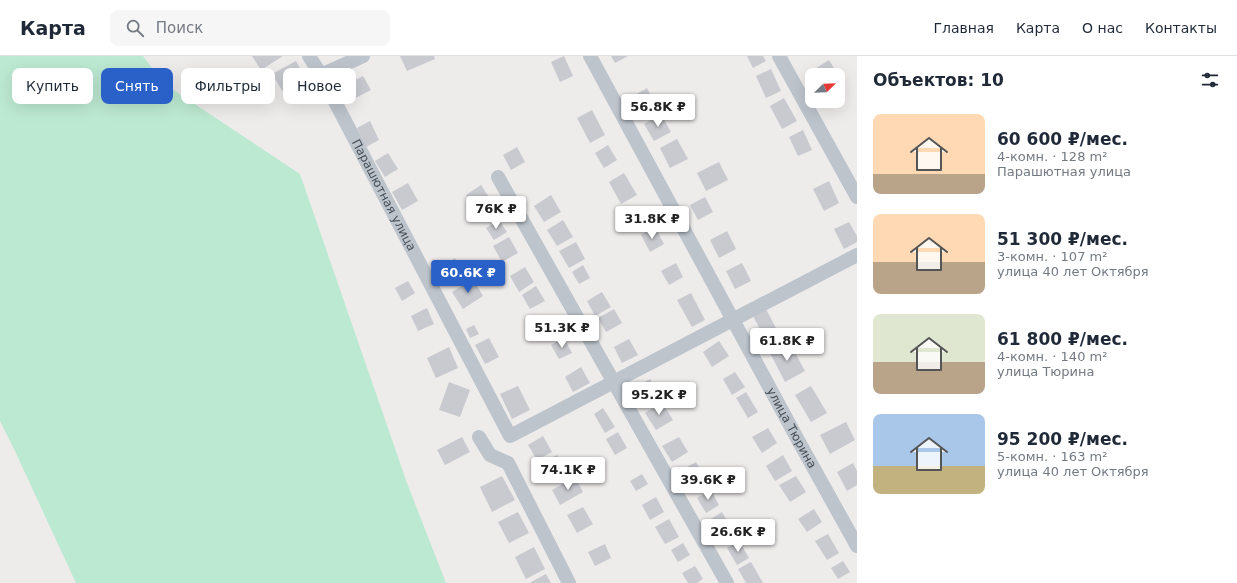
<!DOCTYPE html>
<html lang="ru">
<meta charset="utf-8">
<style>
body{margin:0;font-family:"DejaVu Sans",sans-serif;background:#f6f6f7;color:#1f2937;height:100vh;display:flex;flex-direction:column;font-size:15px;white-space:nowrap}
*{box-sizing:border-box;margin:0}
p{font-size:13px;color:#747a83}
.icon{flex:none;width:22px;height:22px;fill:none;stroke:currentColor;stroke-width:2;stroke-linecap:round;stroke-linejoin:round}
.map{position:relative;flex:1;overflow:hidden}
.side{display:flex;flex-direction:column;background:#fff;width:380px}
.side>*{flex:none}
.banner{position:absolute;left:12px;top:12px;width:380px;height:36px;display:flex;gap:8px}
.needle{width:26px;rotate:67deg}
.tools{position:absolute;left:805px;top:12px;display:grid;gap:8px}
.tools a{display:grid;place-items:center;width:40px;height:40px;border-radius:8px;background:#fff;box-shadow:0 4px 16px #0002;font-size:20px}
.price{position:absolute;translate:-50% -34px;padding:0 9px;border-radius:4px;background:#fff;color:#222;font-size:13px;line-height:26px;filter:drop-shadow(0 1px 2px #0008)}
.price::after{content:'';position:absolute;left:50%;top:24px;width:12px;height:9px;margin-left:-6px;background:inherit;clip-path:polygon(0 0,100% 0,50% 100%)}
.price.current{background:#2a61c9;color:#fff}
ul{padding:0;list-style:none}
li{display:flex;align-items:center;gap:12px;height:100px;padding:0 16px}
li span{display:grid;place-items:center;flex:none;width:112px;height:80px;border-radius:8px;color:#555}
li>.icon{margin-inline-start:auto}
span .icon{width:48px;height:48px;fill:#fffc;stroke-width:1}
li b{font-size:17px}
h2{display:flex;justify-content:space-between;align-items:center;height:48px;padding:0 16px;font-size:17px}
.chip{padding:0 14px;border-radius:8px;background:#fff;box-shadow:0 4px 16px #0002;font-size:14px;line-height:36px}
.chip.current{background:#2a61c9;color:#fff}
header{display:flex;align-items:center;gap:24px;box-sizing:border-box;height:56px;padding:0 20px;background:#fff;border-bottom:1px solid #e0e1e3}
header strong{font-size:19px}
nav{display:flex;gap:22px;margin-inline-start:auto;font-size:14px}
.search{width:280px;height:36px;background:#f6f6f7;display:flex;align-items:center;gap:10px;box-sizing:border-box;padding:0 14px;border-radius:8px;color:#747a83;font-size:15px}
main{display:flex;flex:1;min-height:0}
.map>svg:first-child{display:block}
.green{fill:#bce9d1}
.building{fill:#c8cad0}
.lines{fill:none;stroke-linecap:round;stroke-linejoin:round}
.minor{stroke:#bdc4cc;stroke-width:14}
.labels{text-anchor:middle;stroke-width:3;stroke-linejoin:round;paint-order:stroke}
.street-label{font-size:12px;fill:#454d56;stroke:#fff}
</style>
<header>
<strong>Карта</strong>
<div class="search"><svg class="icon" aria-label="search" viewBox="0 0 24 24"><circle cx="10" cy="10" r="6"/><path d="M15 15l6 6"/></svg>Поиск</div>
<nav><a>Главная</a><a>Карта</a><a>О нас</a><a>Контакты</a></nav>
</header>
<main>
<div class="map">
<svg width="857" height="527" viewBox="0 0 857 527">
<rect width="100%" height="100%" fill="#eeebeb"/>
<polygon class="green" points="0,0 143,0 163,27 300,118 407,427 446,527 76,527 14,393 0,365"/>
<g class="building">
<polygon points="252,0 283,0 261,14"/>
<polygon points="400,0 434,0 435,3 407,15"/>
<polygon points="564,0 573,20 560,26 551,6"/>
<polygon points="611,0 628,0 615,7"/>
<polygon points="747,0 763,0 766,5 753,12"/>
<polygon points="829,4 840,22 838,23 838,19 812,19 812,26 807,18"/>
<polygon points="296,5 306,23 283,36 272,18"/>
<polygon points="771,13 781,35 766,42 756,20"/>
<polygon points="363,20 371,34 344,48 337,34"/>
<polygon points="647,32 658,53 642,61 631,41"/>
<polygon points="784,42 797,65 782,73 770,50"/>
<polygon points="592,54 605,79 590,87 577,62"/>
<polygon points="661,58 671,76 654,85 644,68"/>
<polygon points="370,65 379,84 366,91 357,72"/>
<polygon points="803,74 812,94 798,100 789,81"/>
<polygon points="677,83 688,103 670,112 660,92"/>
<polygon points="608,89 617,104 604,112 595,97"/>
<polygon points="517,91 525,106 511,114 503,99"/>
<polygon points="388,97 398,113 385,121 375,105"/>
<polygon points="719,106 728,124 706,135 697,117"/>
<polygon points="624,117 637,139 621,148 609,126"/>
<polygon points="829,125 839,147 824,155 813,133"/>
<polygon points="408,127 418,145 402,154 392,136"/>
<polygon points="481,129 490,143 475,152 466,139"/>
<polygon points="551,139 561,156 544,166 534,150"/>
<polygon points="705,141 713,156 698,164 690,149"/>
<polygon points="644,150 653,166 636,175 628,159"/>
<polygon points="499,164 507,176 494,184 486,172"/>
<polygon points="563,164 573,181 557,190 547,174"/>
<polygon points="849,166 857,180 857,186 844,193 834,173"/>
<polygon points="655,171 664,188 650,196 641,179"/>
<polygon points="727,175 736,193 719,202 710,184"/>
<polygon points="509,181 518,197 502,206 493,190"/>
<polygon points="576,186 585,203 569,212 559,195"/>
<polygon points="455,202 463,216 442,228 434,214"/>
<polygon points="676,207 683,221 669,229 661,215"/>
<polygon points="742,207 751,225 735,233 726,215"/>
<polygon points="583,209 590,222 579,228 572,216"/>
<polygon points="525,211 534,226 519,236 510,220"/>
<polygon points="473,223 483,240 463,253 452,236"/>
<polygon points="408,225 415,237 402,245 395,232"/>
<polygon points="536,230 545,245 530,253 522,239"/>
<polygon points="602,236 611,251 595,260 587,245"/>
<polygon points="691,237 705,264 692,271 677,244"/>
<polygon points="427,252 434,268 418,275 411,260"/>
<polygon points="614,253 622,267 606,276 598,262"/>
<polygon points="766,253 777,274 764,281 753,260"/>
<polygon points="474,269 479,278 470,282 466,273"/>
<polygon points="489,282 499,301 485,308 475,289"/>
<polygon points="564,282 572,297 559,303 551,289"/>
<polygon points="629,283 638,299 622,307 614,291"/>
<polygon points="719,285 729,300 712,311 703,296"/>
<polygon points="790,287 805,315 785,326 770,297"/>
<polygon points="449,291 458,312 436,322 427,302"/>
<polygon points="581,311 590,327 573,336 565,321"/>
<polygon points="735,316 745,331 732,339 723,323"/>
<polygon points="650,323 660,340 642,350 632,333"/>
<polygon points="449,326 470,334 460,361 439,354"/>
<polygon points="518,330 530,354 512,363 500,338"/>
<polygon points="811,330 827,357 811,366 795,339"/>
<polygon points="746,336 758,356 748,362 736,342"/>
<polygon points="662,346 673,364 656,374 645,357"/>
<polygon points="603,352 615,371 605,377 594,358"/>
<polygon points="846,366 855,384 830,398 820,379"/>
<polygon points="768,372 777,387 762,397 752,381"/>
<polygon points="618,376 627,392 615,399 606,383"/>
<polygon points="543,380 552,396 537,404 528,389"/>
<polygon points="462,381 470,396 445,409 437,394"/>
<polygon points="679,381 688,396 672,406 662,390"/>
<polygon points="557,399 567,416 548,426 539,409"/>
<polygon points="783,399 792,415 775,425 766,410"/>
<polygon points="696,406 706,424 691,432 680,415"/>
<polygon points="853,407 857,415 857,429 847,435 837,416"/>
<polygon points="642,418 648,428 636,435 630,425"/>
<polygon points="502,420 515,444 492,456 480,431"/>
<polygon points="796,420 806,436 790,446 779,429"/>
<polygon points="575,421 583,436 560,449 552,434"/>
<polygon points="711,434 719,449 706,457 697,442"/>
<polygon points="656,441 664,456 650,464 642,449"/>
<polygon points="583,451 593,468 577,477 567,459"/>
<polygon points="814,453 822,466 807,476 798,463"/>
<polygon points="518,456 529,477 509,487 498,466"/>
<polygon points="722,456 736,480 725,487 711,463"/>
<polygon points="669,463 679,481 665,488 655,471"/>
<polygon points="828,478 839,497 827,504 815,485"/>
<polygon points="739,485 749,502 737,509 727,492"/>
<polygon points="683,487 690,499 678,506 671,494"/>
<polygon points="605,488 611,502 595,510 588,496"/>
<polygon points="534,491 545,513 526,523 515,501"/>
<polygon points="843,505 850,516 838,523 831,512"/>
<polygon points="751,506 763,527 746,527 738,513"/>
<polygon points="695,510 703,523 697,527 688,527 682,517"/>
<polygon points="546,518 551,527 531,527 531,526"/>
</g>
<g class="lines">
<g class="minor">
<path id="s1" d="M 309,0 L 321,19 L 510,380 L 857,199"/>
<path id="s2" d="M 590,0 L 798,384 L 857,490"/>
<polyline points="779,0 857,141"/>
<polyline points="321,19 363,0"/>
<polyline points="498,121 727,527"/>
<polyline points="479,381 490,399 508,407 569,527"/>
</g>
</g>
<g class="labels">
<g class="street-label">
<text dy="4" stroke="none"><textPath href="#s1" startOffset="158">Парашютная улица</textPath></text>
<text dy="4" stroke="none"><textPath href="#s2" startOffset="423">улица Тюрина</textPath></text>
</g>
</g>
</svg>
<div class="tools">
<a><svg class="needle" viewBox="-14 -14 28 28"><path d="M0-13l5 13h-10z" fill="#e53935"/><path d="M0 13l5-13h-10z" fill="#747a83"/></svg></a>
</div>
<b class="price" style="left:658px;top:72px">56.8K ₽</b>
<b class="price" style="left:496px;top:174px">76K ₽</b>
<b class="price" style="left:652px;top:184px">31.8K ₽</b>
<b class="price current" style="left:468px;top:238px">60.6K ₽</b>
<b class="price" style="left:562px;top:293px">51.3K ₽</b>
<b class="price" style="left:787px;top:306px">61.8K ₽</b>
<b class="price" style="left:659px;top:360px">95.2K ₽</b>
<b class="price" style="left:568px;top:435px">74.1K ₽</b>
<b class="price" style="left:708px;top:445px">39.6K ₽</b>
<b class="price" style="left:738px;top:497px">26.6K ₽</b>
<div class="banner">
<a class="chip">Купить</a>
<a class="chip current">Снять</a>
<a class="chip">Фильтры</a>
<a class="chip">Новое</a>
</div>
</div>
<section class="side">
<h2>Объектов: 10<svg class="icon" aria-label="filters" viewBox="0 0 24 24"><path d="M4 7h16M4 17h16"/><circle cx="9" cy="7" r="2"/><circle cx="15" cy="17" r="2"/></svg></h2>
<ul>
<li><span style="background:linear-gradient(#ffd9b3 75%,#b9a48a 0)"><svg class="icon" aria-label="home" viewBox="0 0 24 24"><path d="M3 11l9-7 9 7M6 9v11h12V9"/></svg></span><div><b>60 600 ₽/мес.</b><p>4-комн. · 128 m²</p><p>Парашютная улица</p></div></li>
<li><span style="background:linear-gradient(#ffd9b3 60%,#b9a48a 0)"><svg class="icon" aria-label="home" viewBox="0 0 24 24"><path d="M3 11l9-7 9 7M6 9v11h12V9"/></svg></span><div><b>51 300 ₽/мес.</b><p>3-комн. · 107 m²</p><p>улица 40 лет Октября</p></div></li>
<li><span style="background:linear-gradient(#dfe7d0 60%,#b9a48a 0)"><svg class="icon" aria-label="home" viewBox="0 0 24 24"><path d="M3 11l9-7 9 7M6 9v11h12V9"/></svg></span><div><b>61 800 ₽/мес.</b><p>4-комн. · 140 m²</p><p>улица Тюрина</p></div></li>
<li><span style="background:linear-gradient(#a9c7e8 65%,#c2b280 0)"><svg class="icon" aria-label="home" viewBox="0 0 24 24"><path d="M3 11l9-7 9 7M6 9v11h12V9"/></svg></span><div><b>95 200 ₽/мес.</b><p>5-комн. · 163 m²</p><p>улица 40 лет Октября</p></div></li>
</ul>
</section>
</main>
